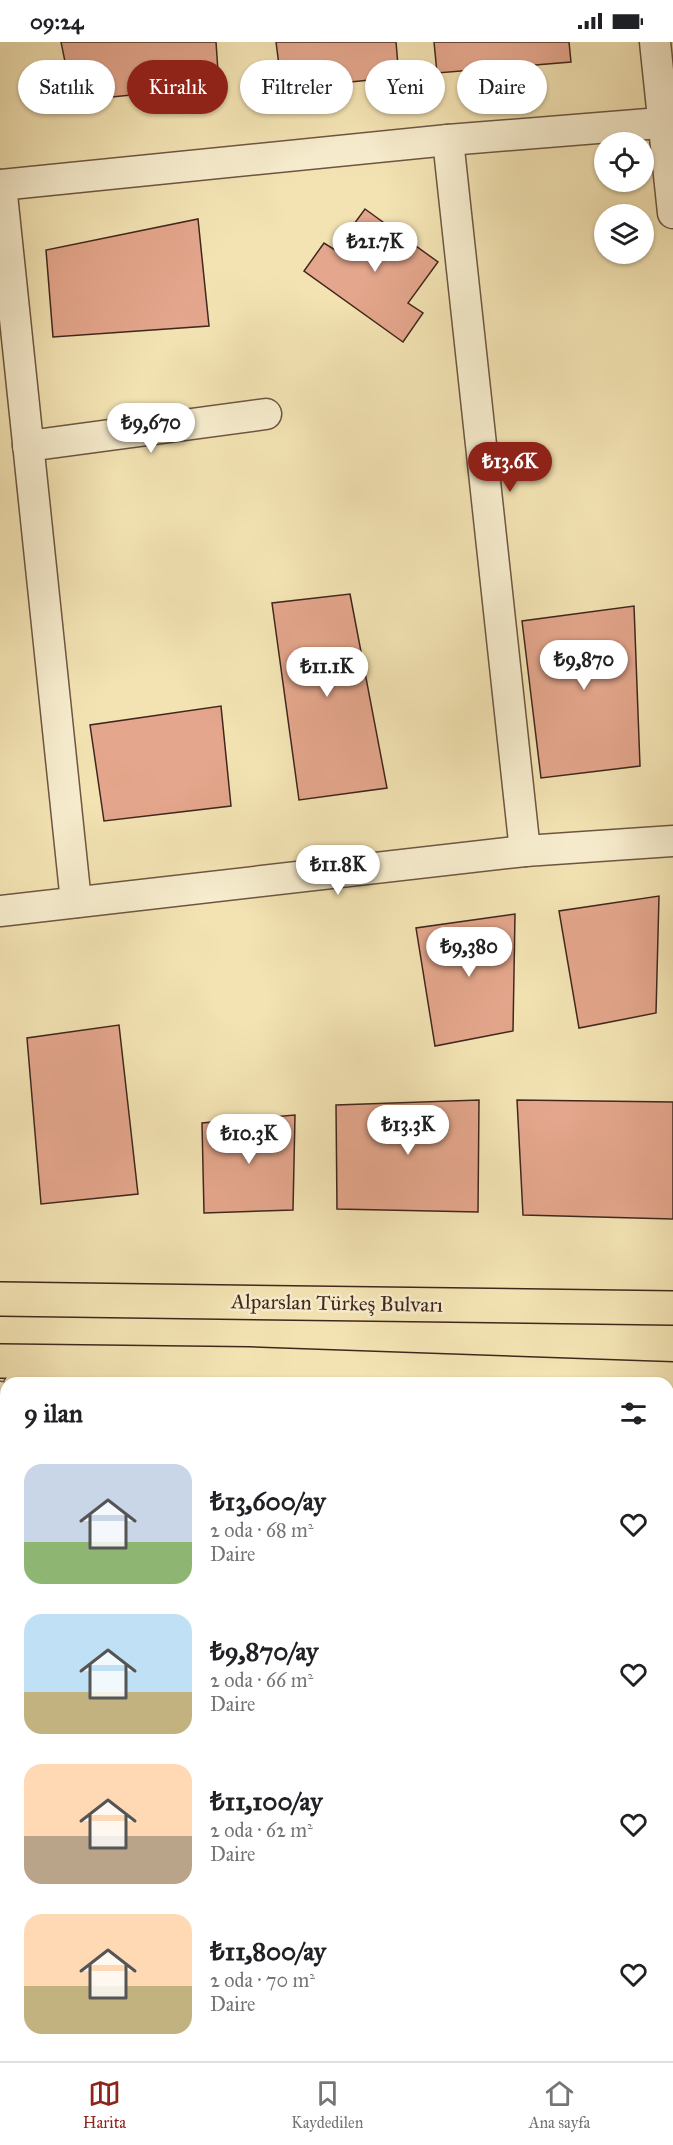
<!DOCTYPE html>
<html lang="tr">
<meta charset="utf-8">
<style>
body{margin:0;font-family:"IM FELL Great Primer",serif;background:#f2f2f2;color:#202124;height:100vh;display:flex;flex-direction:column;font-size:22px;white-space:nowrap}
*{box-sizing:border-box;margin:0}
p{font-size:20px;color:#757577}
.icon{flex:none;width:33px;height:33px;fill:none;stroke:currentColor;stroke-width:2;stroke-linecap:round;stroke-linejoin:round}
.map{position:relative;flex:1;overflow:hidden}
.details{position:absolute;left:0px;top:1335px;width:674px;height:684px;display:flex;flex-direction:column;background:#fff;border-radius:18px 18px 0 0;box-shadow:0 2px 4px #0004}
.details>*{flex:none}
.top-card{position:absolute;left:18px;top:18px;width:638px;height:54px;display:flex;gap:12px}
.controls{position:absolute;left:594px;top:90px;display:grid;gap:12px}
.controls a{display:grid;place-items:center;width:60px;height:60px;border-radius:50%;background:#fff;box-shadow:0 2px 4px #0004;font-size:30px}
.price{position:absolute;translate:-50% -51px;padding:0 14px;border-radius:21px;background:#fff;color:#222;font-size:20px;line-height:39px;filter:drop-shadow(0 2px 3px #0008)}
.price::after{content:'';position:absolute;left:50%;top:36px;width:18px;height:14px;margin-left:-9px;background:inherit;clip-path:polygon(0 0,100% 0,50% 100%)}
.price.active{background:#8f2418;color:#fff}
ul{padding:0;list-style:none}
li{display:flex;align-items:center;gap:18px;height:150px;padding:0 24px}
li span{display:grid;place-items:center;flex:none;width:168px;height:120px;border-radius:18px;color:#555}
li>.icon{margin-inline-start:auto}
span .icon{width:72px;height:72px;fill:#fffc;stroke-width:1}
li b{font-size:26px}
h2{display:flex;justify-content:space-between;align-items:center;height:72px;padding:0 24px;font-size:26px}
.pill{padding:0 21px;border-radius:27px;background:#fff;box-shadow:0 2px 4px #0004;font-size:21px;line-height:54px}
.pill.active{background:#8f2418;color:#fff}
.status{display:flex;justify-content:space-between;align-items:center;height:42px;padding:0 30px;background:#fff;direction:ltr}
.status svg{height:16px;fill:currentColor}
.tabs{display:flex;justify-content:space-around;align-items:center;height:84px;border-top:2px solid #e0e0e0;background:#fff;font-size:16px;color:#757577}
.tabs a{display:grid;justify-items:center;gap:3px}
.tabs .active{color:#8f2418}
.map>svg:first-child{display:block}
.building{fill:#e4a68c;stroke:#40271d;stroke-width:1.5}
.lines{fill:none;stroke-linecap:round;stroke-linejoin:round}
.service-casing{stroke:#6d5642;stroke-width:18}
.minor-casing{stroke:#6d5642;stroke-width:33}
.primary-casing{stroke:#40271d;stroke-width:36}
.service{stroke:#f7edce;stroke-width:15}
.minor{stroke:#f7edce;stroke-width:30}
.primary{stroke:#f3e3b3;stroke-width:33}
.labels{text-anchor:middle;stroke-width:5;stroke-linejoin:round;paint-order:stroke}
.street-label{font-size:21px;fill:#40271d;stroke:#f7edce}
</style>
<div class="status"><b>09:24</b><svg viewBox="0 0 49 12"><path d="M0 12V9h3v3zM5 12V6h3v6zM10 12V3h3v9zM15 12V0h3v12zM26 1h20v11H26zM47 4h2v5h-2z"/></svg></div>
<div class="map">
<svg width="673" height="2019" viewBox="0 0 673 2019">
<rect width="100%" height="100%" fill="#f3e3b3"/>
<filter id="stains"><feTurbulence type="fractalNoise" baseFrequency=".00333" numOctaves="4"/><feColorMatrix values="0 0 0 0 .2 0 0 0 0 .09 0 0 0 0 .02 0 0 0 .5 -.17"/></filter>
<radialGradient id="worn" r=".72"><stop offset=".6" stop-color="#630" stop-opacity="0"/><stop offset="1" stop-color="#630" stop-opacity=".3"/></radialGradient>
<g class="building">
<polygon points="61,0 216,0 219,44 73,59"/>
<polygon points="276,0 396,0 399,35 282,47"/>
<polygon points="434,0 569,0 571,20 437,31"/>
<polygon points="365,167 438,220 408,261 423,271 403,300 304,229 324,201 335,208"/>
<polygon points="198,177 209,284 53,295 46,208"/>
<polygon points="350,552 387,746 299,758 272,561"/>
<polygon points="634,564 640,724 541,736 522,579"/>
<polygon points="221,664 231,764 104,779 90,683"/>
<polygon points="659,854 656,971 579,986 559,869"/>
<polygon points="515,872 513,989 435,1004 416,886"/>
<polygon points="119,983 138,1152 41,1162 27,996"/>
<polygon points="479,1058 478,1170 337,1167 336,1063"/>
<polygon points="517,1058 673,1060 673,1177 523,1173"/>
<polygon points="295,1073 293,1168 204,1171 202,1081"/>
</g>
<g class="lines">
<defs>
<polyline id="service" points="12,1341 30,1321"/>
<g id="minor">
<polyline points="655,0 673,171"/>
<polyline points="448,98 525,809"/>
<polyline points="0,143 448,98 673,80"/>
<polyline points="1,143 76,860"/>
<polyline points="28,404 266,372"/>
<polyline points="0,869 525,809 673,799"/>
<polyline points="41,1319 45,1341"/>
<polyline points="0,1355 6,1361"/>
<polyline points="668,1377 673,1377"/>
<polyline points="0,1503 6,1496"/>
<polyline points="265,2013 266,2019"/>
<polyline points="120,2019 131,2013"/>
</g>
<g id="primary">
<polyline points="0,1257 673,1266"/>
<polyline points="0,1319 249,1322 673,1337"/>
</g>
</defs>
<use href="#service" class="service-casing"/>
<use href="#minor" class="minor-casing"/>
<use href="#primary" class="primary-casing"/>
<use href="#service" class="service"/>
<use href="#minor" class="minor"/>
<use href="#primary" class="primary"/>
</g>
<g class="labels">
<g class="street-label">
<text transform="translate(337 1261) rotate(1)" y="7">Alparslan Türkeş Bulvarı</text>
</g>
</g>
<rect width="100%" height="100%" filter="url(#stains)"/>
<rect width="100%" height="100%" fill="url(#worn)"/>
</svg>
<div class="controls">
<a><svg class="icon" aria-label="locate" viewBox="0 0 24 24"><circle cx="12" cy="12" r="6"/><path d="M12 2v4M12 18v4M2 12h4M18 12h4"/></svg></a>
<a><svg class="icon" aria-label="layers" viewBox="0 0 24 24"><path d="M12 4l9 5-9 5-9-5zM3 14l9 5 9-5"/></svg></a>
</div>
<b class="price" style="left:375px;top:231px">₺21.7K</b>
<b class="price" style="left:151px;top:412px">₺9,670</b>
<b class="price active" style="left:510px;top:451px">₺13.6K</b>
<b class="price" style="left:584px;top:649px">₺9,870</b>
<b class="price" style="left:327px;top:656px">₺11.1K</b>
<b class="price" style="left:338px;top:854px">₺11.8K</b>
<b class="price" style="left:469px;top:936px">₺9,380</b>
<b class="price" style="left:408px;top:1114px">₺13.3K</b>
<b class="price" style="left:249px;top:1123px">₺10.3K</b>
<div class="top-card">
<a class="pill">Satılık</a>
<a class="pill active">Kiralık</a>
<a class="pill">Filtreler</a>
<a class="pill">Yeni</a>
<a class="pill">Daire</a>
</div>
<section class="details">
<h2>9 ilan<svg class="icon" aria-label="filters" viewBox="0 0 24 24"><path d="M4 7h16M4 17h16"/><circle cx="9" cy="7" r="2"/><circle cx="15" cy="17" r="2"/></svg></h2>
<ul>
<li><span style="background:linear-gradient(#c9d6e8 65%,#8fb573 0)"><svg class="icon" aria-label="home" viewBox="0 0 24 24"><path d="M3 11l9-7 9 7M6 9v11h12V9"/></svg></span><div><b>₺13,600/ay</b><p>2 oda · 68 m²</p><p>Daire</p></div><svg class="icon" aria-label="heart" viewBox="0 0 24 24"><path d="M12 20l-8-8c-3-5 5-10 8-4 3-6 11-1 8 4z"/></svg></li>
<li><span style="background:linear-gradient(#bfe0f5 65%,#c2b280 0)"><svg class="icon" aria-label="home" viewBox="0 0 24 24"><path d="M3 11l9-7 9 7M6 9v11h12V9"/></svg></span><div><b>₺9,870/ay</b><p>2 oda · 66 m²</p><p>Daire</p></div><svg class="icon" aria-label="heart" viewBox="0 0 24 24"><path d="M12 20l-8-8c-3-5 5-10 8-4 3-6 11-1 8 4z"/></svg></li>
<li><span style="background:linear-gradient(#ffd9b3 60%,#b9a48a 0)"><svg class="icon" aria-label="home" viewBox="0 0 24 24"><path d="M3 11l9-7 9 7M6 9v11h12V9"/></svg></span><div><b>₺11,100/ay</b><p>2 oda · 62 m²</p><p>Daire</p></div><svg class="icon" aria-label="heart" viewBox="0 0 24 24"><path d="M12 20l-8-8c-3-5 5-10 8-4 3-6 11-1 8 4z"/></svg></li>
<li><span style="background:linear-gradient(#ffd9b3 60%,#c2b280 0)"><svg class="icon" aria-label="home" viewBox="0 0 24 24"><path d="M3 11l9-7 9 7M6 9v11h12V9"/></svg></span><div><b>₺11,800/ay</b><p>2 oda · 70 m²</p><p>Daire</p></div><svg class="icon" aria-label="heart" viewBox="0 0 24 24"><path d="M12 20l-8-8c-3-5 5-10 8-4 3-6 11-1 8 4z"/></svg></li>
</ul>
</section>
</div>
<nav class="tabs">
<a class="active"><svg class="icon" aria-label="map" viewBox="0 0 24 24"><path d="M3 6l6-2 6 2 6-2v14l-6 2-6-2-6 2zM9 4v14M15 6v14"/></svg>Harita</a>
<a><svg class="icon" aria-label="saved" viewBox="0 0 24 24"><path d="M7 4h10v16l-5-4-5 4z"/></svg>Kaydedilen</a>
<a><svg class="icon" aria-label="home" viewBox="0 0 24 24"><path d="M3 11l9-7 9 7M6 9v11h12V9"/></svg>Ana sayfa</a>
</nav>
